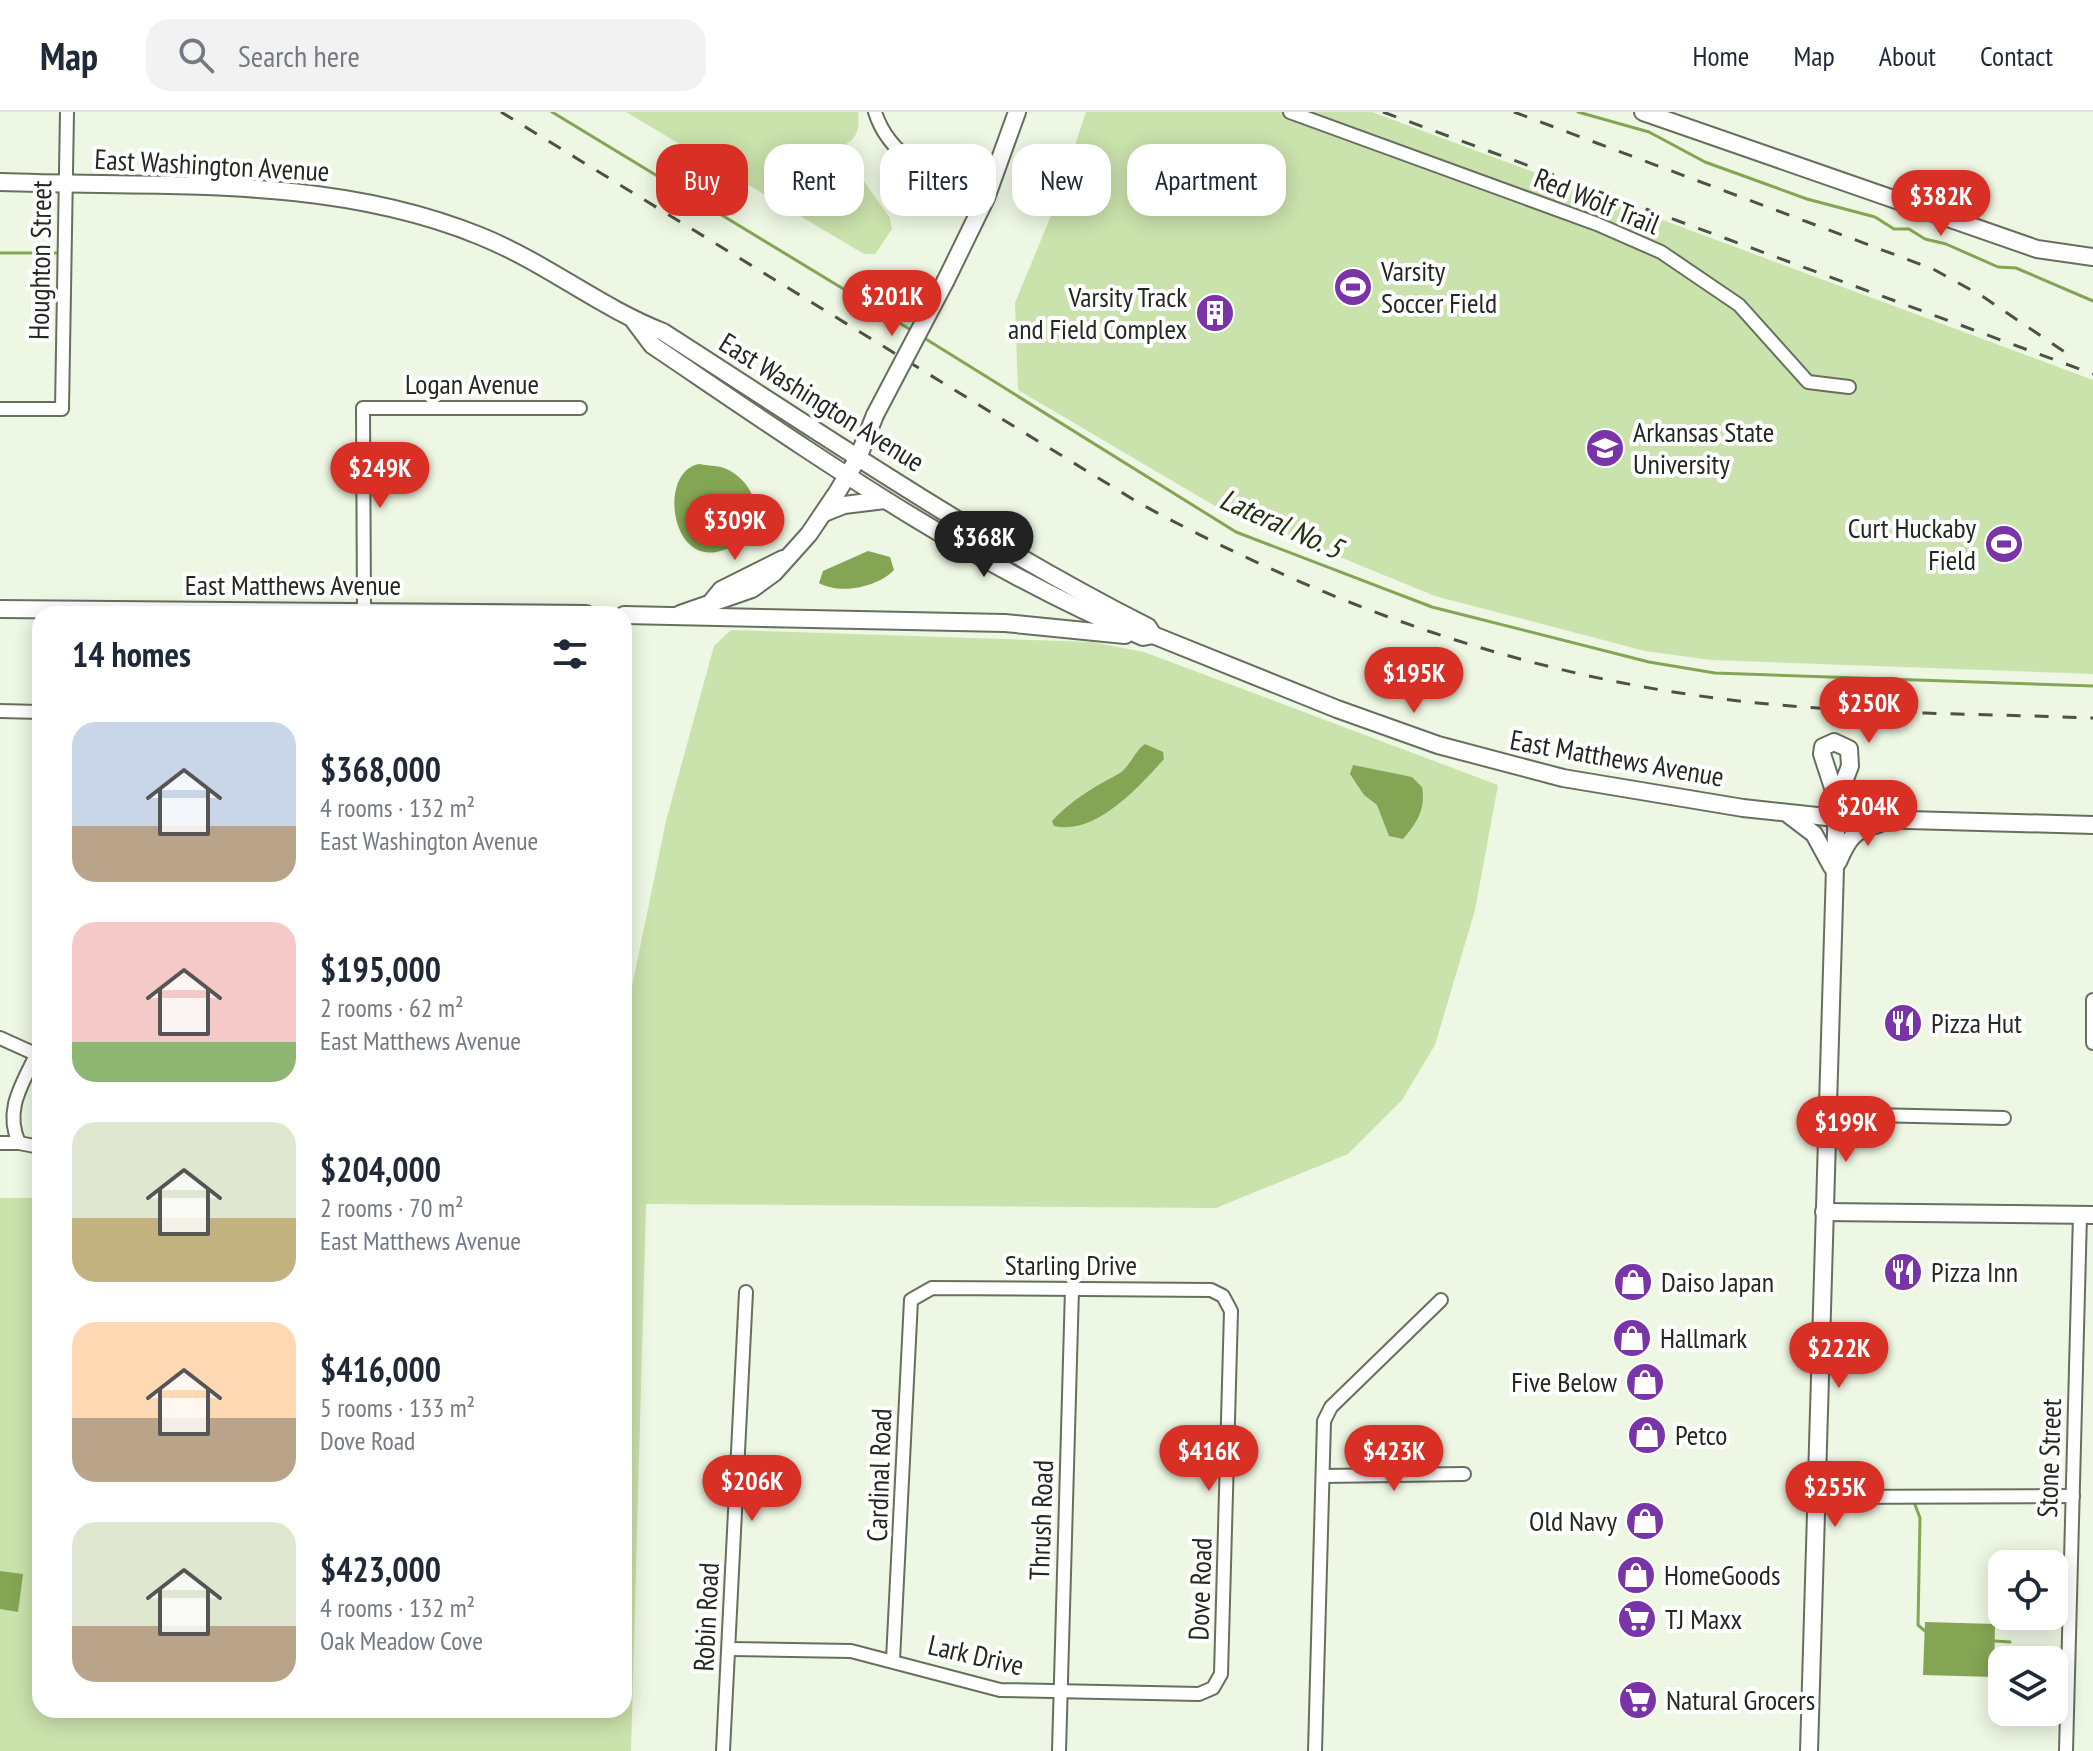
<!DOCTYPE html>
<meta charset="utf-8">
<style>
body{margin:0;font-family:"PT Sans Narrow",sans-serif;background:#f2f2f3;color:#1f2937;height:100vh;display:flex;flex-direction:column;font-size:30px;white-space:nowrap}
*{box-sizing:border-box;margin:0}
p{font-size:26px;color:#747a83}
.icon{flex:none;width:44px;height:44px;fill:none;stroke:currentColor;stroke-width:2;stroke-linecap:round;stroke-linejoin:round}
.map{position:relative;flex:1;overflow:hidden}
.panel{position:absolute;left:32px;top:494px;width:600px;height:1112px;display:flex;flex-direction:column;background:#fff;border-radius:24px;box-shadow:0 4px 20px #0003}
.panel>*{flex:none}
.hud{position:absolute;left:656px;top:32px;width:760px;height:72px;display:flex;gap:16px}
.fabs{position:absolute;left:1988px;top:1438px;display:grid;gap:16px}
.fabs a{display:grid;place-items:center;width:80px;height:80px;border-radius:16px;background:#fff;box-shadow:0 4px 20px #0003;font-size:40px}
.price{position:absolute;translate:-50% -68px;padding:0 18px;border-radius:28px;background:#d93025;color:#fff;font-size:26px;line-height:52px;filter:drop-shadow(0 2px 4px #0008)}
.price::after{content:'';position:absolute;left:50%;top:48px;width:24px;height:18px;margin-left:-12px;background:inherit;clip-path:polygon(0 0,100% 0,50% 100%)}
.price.selected{background:#222;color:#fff}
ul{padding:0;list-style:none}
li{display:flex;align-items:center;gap:24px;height:200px;padding:0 40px}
li span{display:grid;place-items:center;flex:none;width:224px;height:160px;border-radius:24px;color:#555}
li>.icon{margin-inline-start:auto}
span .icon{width:96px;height:96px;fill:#fffc;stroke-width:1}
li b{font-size:34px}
h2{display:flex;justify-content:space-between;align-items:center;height:96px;padding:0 40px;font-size:34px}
.tag{padding:0 28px;border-radius:24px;background:#fff;box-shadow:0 4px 20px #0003;font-size:28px;line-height:72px}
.tag.selected{background:#d93025;color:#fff}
header{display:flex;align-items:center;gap:48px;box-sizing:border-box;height:112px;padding:0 40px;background:#fff;border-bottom:2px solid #e0e1e3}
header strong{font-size:38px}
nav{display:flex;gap:44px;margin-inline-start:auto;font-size:28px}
.search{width:560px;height:72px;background:#f2f2f3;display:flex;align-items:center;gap:20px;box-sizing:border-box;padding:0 28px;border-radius:24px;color:#747a83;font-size:30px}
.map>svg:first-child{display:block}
.green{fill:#cae2ac}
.water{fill:#84a554}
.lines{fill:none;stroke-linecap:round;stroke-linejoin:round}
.stream{stroke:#84a554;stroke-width:3}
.street-casing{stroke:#676f5e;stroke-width:16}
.secondary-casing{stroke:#676f5e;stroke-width:20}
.street{stroke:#fff;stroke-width:12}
.secondary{stroke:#fff;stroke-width:16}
.rail{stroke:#4d5148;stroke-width:3;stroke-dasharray:14 14;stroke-linecap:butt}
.secondary-bridge-casing{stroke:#676f5e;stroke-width:20;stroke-linecap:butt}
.secondary-bridge{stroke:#fff;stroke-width:16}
.labels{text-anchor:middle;stroke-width:8;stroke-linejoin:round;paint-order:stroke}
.street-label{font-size:28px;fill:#252821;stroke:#fff}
.poi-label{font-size:28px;fill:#252821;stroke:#fff;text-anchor:start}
.water-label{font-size:30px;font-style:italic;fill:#263311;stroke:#fff}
</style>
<header>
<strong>Map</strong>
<div class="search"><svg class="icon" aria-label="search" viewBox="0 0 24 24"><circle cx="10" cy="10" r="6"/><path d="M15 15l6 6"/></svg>Search here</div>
<nav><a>Home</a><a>Map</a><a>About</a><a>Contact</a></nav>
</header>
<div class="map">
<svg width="2093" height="1639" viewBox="0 0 2093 1639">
<rect width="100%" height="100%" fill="#eef7e3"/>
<g class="green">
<path d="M 626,0 L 858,0 C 860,14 858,26 846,32 L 863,68 L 890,106 L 892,117 L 875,142 L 864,142 Z"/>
<polygon points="1086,0 1372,0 2093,268 2093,562 1711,548 1645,539 1435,484 1215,394 1018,278 1015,191 1055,94"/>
<polygon points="731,518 1092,530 1144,540 1498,673 1475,798 1435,933 1402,988 1348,1042 1216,1096 646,1092 631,1639 0,1639 0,1086 40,1086 40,1598 624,1598 624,891 631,879 666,709 714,534"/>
</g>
<g class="water">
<path d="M 699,352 C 707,354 716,353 724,356 C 758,370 769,413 734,433 C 672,470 655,360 699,352 Z"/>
<path d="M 868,439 L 890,445 L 894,458 C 878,475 840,483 819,471 L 823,459 Z"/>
<path d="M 1145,632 L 1163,640 L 1164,647 C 1139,675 1095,724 1054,714 L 1052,709 C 1071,688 1096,674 1120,661 C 1130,654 1135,639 1145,632 Z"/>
<path d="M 1353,653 L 1412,665 L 1422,675 C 1426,697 1417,711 1403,727 L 1389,724 L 1377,693 L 1364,683 L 1350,662 Z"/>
<polygon points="0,1459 23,1462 18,1500 0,1497"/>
<polygon points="1925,1510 1995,1512 1994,1565 1923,1563"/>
</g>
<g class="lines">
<g class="stream">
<polyline points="552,0 911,218"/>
<polyline points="1578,0 1649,20 1705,50 1807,87 1875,105 1894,117 1909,117 1925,127 1946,132 1998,155 2016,156 2093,189"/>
<polyline points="0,141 56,141"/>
<polyline points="921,224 1236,420 1432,495 1649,550 1715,561 2093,574"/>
<polyline points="1914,1390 1920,1406 1918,1513 1925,1519"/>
<polyline points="1995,1529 2010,1530"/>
</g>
<defs>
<g id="street">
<path d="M 875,0 C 891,51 942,66 986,86"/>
<polyline points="1290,0 1597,112 1661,140 1739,193 1808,270 1849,275"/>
<polyline points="0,297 62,297 67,0"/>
<polyline points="364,499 363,296 580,296"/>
<polyline points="0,599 40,600"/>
<polyline points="2093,888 2093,931"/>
<polyline points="0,926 40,944"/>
<path d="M 36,943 C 22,973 4,998 19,1031 L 40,1035"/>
<polyline points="1827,1002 2004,1006"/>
<polyline points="0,1031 19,1031"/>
<polyline points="1323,1364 1464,1362"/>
<polyline points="1816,1385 2073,1384"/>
<polyline points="729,1537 851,1539 1000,1578 1199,1582 1213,1576 1221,1562 1231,1199 1223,1184 1211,1178 932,1176 911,1188 893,1548"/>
<polyline points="723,1639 746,1180"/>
<polyline points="1059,1639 1072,1177"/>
<polyline points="1315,1639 1324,1309 1331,1295 1441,1188"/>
<polyline points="2066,1639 2080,1103"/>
</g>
<g id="secondary">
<polyline points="1643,0 2037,137 2093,145"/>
<path d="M 0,70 C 161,76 328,62 480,124 C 545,150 599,195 663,220 C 822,322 979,429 1148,515 L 1153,523"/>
<polyline points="946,168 986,86 1017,0"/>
<path d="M 634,209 L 652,233 C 809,339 967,451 1143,525 L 1153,523 L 1337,597 L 1438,633 L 1563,666 L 1743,696 L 1836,706 L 2093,713"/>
<polyline points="824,401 844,393 885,388"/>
<polyline points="712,489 721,478 783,447"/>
<polyline points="0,497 586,502"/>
<polyline points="680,502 752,477 774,461 809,422 838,379 858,346 875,303"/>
<polyline points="624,503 1005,511 1125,523"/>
<polyline points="1789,703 1814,722 1832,755"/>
<path d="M 1838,750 C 1848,727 1854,717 1879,712"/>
<polyline points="1824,1100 2093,1103"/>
<polyline points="1809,1639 1837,688 1822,642 1823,635 1834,630 1849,637 1850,654 1837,688"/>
</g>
</defs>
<use href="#street" class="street-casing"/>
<use href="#secondary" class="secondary-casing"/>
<use href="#street" class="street"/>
<use href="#secondary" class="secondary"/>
<g class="rail">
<path d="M 501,0 L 1139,391 C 1341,501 1549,573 1779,593 C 1883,602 1989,602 2093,606"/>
<polyline points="1383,0 2093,262"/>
<polyline points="1514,0 1933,157 1982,184 2075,247"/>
</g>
<defs>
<polyline id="secondary-bridge" points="875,303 946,168"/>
</defs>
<use href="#secondary-bridge" class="secondary-bridge-casing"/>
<use href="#secondary-bridge" class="secondary-bridge"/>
</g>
<defs>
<symbol id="stadium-disc" viewBox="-11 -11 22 22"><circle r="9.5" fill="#7934a8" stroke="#fff"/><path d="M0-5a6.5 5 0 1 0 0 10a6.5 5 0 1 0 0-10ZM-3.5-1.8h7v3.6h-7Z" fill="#fff"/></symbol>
<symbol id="building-disc" viewBox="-11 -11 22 22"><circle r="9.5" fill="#7934a8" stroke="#fff"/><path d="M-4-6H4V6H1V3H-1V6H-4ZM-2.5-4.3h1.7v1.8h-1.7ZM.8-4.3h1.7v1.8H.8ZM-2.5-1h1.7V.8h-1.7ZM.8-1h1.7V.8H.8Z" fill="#fff"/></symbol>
<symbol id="university-disc" viewBox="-11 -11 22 22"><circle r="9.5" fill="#7934a8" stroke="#fff"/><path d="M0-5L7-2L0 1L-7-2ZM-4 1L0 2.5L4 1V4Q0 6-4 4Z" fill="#fff"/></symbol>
<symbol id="restaurant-disc" viewBox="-11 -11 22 22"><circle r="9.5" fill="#7934a8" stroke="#fff"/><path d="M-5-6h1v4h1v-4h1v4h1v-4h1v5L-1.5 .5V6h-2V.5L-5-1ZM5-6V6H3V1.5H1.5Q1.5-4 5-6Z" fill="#fff"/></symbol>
<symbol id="shop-disc" viewBox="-11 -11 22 22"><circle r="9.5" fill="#7934a8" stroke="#fff"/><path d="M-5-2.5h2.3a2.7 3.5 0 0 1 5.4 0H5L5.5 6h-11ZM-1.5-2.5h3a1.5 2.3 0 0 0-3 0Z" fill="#fff"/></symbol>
<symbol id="supermarket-disc" viewBox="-11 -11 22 22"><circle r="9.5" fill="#7934a8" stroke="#fff"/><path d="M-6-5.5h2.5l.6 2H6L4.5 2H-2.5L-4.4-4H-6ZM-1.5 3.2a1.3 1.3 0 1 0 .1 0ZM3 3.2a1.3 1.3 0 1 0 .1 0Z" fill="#fff"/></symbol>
</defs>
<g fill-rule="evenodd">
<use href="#stadium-disc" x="1331" y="153" width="44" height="44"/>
<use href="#building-disc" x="1193" y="179" width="44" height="44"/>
<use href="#university-disc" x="1583" y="314" width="44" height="44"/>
<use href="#stadium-disc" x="1982" y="410" width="44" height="44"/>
<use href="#restaurant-disc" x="1881" y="889" width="44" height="44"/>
<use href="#restaurant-disc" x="1881" y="1138" width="44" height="44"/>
<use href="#shop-disc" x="1611" y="1148" width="44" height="44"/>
<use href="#shop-disc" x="1610" y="1204" width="44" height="44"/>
<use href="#shop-disc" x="1623" y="1248" width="44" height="44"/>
<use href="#shop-disc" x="1625" y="1301" width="44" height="44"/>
<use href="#shop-disc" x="1623" y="1387" width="44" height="44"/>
<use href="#shop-disc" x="1614" y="1441" width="44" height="44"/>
<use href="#supermarket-disc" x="1615" y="1485" width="44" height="44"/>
<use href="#supermarket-disc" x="1616" y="1566" width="44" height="44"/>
</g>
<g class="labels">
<g class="street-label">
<text transform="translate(212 53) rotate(3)" y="10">East Washington Avenue</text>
<text transform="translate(1597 89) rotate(22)" y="10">Red Wolf Trail</text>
<text transform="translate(40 148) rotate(-89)" y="10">Houghton Street</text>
<text x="472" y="282">Logan Avenue</text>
<text transform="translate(822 290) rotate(32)" y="10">East Washington Avenue</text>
<text x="293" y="483">East Matthews Avenue</text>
<text transform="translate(1617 646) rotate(10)" y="10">East Matthews Avenue</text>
<text x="1071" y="1163">Starling Drive</text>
<text transform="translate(2049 1346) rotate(-88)" y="10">Stone Street</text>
<text transform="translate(879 1363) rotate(-88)" y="10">Cardinal Road</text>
<text transform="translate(1041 1408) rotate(-88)" y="10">Thrush Road</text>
<text transform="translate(1200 1477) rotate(-88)" y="10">Dove Road</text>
<text transform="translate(706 1505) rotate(-87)" y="10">Robin Road</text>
<text transform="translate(976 1543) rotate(13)" y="10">Lark Drive</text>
</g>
<g class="poi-label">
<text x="1381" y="169">Varsity<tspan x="1381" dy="32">Soccer Field</tspan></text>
<text x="1187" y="195" text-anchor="end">Varsity Track<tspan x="1187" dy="32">and Field Complex</tspan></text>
<text x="1633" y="330">Arkansas State<tspan x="1633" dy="32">University</tspan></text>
<text x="1976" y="426" text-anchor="end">Curt Huckaby<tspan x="1976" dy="32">Field</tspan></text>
<text x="1931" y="921">Pizza Hut</text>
<text x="1931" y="1170">Pizza Inn</text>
<text x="1661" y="1180">Daiso Japan</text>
<text x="1660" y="1236">Hallmark</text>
<text x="1617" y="1280" text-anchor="end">Five Below</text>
<text x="1675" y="1333">Petco</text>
<text x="1617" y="1419" text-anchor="end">Old Navy</text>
<text x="1664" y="1473">HomeGoods</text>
<text x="1665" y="1517">TJ Maxx</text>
<text x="1666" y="1598">Natural Grocers</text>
</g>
<g class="water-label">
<text transform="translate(1281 412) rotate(24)" y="10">Lateral No. 5</text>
</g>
</g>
</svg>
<div class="fabs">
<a><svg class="icon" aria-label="locate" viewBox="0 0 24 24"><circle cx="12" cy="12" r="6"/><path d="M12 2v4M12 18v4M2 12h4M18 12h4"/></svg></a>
<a><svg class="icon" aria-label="layers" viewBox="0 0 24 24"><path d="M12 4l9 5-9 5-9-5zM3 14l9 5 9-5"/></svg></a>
</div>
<b class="price" style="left:1941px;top:126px">$382K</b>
<b class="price" style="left:892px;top:226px">$201K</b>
<b class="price" style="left:380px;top:398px">$249K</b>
<b class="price" style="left:735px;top:450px">$309K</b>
<b class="price selected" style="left:984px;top:467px">$368K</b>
<b class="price" style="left:1414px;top:603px">$195K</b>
<b class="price" style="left:1869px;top:633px">$250K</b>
<b class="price" style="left:1868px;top:736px">$204K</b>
<b class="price" style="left:1846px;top:1052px">$199K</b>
<b class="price" style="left:1839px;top:1278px">$222K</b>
<b class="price" style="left:1209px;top:1381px">$416K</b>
<b class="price" style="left:1394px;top:1381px">$423K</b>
<b class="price" style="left:752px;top:1411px">$206K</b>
<b class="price" style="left:1835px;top:1417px">$255K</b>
<div class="hud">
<a class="tag selected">Buy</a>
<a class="tag">Rent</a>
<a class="tag">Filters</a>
<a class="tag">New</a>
<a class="tag">Apartment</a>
</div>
<section class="panel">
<h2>14 homes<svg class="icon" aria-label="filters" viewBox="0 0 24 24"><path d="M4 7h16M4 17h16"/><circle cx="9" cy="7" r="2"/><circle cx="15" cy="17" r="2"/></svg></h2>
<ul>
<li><span style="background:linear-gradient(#c9d6e8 65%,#b9a48a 0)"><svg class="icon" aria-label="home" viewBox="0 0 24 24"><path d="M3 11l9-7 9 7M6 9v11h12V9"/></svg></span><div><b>$368,000</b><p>4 rooms · 132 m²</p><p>East Washington Avenue</p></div></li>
<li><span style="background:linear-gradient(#f6c9c9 75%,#8fb573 0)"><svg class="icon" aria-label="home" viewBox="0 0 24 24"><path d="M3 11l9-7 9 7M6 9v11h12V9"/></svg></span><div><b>$195,000</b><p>2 rooms · 62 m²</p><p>East Matthews Avenue</p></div></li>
<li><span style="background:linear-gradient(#dfe7d0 60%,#c2b280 0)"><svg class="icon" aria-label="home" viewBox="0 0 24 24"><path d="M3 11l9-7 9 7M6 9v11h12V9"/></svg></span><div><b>$204,000</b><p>2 rooms · 70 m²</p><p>East Matthews Avenue</p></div></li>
<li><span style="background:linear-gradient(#ffd9b3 60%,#b9a48a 0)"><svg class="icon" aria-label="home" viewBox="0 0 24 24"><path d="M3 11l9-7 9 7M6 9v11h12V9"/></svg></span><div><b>$416,000</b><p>5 rooms · 133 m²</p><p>Dove Road</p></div></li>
<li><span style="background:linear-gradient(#dfe7d0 65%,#b9a48a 0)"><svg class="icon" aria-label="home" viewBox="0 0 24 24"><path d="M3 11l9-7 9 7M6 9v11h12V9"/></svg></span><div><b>$423,000</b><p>4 rooms · 132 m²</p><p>Oak Meadow Cove</p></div></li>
</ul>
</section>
</div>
